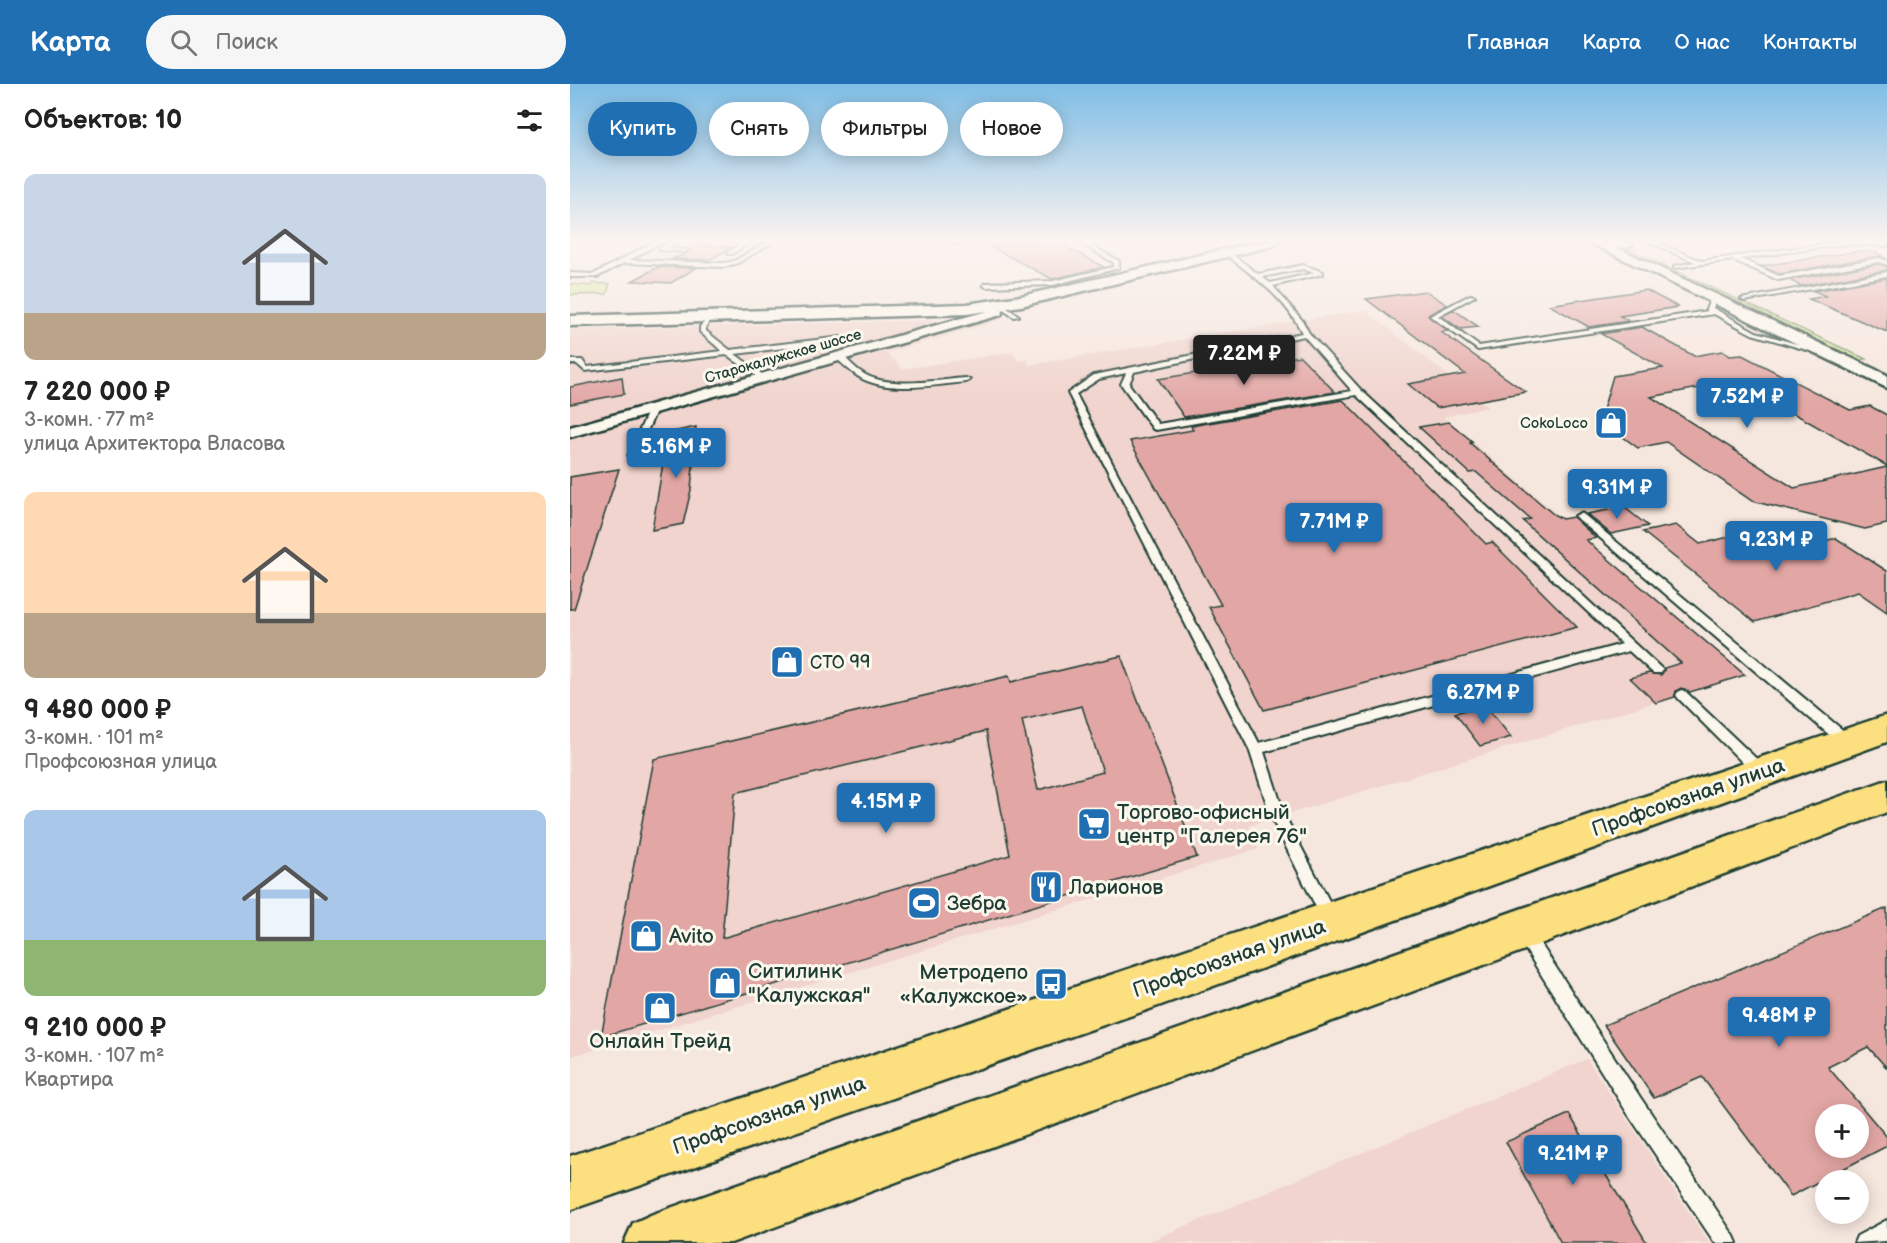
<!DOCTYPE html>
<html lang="ru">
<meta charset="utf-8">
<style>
body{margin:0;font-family:"Balsamiq Sans",sans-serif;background:#f6f6f6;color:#222;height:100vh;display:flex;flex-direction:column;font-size:22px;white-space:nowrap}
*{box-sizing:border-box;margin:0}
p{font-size:20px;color:#767676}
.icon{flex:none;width:33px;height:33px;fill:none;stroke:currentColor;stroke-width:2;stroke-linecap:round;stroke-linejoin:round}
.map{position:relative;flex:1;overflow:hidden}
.drawer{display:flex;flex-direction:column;background:#fff;width:570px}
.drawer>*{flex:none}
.hud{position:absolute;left:18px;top:18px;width:570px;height:54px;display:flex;gap:12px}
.controls{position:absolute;left:1245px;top:1020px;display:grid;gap:12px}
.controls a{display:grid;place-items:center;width:54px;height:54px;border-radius:50%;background:#fff;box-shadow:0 3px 15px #0003;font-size:30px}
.price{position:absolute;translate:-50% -51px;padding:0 14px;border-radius:6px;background:#1f6fb2;color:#fff;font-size:20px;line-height:39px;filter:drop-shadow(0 2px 3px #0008)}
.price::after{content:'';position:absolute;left:50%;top:36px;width:18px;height:14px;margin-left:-9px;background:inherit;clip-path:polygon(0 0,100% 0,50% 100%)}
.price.current{background:#222;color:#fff}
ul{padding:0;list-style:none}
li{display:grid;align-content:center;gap:12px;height:318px;padding:0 24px}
li span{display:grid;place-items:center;height:186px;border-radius:12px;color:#555}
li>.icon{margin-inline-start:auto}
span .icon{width:108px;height:108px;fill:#fffc;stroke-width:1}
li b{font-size:26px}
h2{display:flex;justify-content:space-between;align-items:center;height:72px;padding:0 24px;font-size:26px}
.pill{padding:0 21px;border-radius:27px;background:#fff;box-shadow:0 3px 15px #0003;font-size:21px;line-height:54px}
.pill.current{background:#1f6fb2;color:#fff}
header{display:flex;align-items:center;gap:36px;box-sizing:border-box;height:84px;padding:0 30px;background:#1f6fb2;color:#fff}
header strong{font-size:28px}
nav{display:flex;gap:33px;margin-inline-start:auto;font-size:21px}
.search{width:420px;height:54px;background:#f6f6f6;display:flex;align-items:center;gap:15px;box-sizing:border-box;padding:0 21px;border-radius:33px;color:#767676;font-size:22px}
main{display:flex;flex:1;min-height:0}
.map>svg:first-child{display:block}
.built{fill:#f0d4cd}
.green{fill:#d4e79b;stroke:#7a9268;stroke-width:1.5}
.building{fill:#e2a7a5;stroke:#1f3d34;stroke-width:1.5;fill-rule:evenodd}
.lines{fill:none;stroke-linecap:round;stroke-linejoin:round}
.service-casing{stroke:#1f3d34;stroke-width:4}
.minor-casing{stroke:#1f3d34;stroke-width:5}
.tertiary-casing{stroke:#1f3d34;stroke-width:5}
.primary-casing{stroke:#1f3d34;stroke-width:5}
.service{fill:#fbf7ec;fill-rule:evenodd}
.minor{fill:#fbf7ec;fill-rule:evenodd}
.tertiary{fill:#fbf7ec;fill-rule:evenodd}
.primary{fill:#fce080;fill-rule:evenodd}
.labels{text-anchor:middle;stroke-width:6;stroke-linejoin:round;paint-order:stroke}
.far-street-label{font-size:15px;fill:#1f3d34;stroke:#fbf7ec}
.far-poi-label{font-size:15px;fill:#1f3d34;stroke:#fbf7ec;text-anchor:end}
.poi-label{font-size:18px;fill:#1f3d34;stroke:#fbf7ec;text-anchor:start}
.near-street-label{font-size:21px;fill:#1f3d34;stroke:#fbf7ec}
.near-poi-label{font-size:21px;fill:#1f3d34;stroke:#fbf7ec;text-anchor:start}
</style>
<header>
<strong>Карта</strong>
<div class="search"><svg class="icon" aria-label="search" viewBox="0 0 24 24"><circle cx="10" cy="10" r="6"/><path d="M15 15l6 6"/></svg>Поиск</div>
<nav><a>Главная</a><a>Карта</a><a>О нас</a><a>Контакты</a></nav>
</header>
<main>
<section class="drawer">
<h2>Объектов: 10<svg class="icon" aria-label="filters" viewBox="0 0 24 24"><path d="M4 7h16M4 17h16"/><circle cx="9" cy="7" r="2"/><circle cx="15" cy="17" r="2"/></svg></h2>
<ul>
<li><span style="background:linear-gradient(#c9d6e8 75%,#b9a48a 0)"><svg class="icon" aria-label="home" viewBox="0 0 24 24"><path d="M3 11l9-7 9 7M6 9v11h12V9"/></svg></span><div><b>7 220 000 ₽</b><p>3-комн. · 77 m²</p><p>улица Архитектора Власова</p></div></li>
<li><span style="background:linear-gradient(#ffd9b3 65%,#b9a48a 0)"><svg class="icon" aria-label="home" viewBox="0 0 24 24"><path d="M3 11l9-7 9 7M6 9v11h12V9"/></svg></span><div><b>9 480 000 ₽</b><p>3-комн. · 101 m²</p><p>Профсоюзная улица</p></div></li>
<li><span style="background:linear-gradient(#a9c7e8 70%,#8fb573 0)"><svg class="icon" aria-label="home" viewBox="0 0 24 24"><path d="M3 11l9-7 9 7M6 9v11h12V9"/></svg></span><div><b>9 210 000 ₽</b><p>3-комн. · 107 m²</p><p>Квартира</p></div></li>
</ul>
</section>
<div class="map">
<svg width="1317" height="1159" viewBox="0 0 1317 1159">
<rect width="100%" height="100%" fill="#f6e7de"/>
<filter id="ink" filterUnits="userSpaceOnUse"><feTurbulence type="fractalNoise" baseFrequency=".0167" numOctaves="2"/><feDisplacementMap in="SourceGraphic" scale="12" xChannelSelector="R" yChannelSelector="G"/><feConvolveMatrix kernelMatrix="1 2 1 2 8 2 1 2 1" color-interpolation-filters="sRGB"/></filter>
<g filter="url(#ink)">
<g class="built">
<polygon points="795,226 918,323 873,333 1175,591 679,742 688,765 0,973 0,354 431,232 434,235 316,269 333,285 442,268 449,277 458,276 459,281"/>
<polygon points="368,236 369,239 0,344 0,246"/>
<polygon points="1017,975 1139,1159 575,1159"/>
</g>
<g class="green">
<polygon points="1044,161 1052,162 1296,275 1283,277 1042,163"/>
<polygon points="22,199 40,200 37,210 0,211 0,200 22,202"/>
</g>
<g class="building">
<polygon points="458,158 496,158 498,164 534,183 482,195 419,162"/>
<polygon points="127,161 162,163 139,176 102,175 116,170"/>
<polygon points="1290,167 1306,168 1317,175 1309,172 1209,190 1191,182"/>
<polygon points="1309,180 1317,183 1317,186 1231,202 1219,196"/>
<polygon points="88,183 126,184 101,199 62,197"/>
<polygon points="1317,194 1317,248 1239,215 1256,212 1244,207"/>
<polygon points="1076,206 1108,223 1050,232 1059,237 1019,243 979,221"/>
<polygon points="856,207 877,221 858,231 878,247 871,248 956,308 867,324 838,300 895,290 796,215"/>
<polygon points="884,226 909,243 890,245 872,232"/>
<polygon points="1072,243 1124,272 1152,267 1160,272 1172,271 1280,326 1300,322 1317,331 1317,382 1166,297 1081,313 1224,404 1317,383 1317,440 1295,445 1182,417 1096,358 1068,364 1030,336 1043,292 1093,284 1031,250"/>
<polygon points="730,272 765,308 614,333 588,295"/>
<polygon points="52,293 54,310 0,320 0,303"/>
<polygon points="773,316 916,460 922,458 1007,543 694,626 639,523 651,521 560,357 623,346 621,342"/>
<polygon points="879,338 903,358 900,359 983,430 992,435 1003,433 1026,454 1016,456 1175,591 1120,608 1111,604 1106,607 1105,613 1086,619 1060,594 1079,589 1091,591 1094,584 1111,579 953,437 960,435 906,388 900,389 849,343"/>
<polygon points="126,343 121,406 113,440 82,446 98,349"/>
<polygon points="49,385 4,525 0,525 0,393"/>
<polygon points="1054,423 1078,442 1041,450 1017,430"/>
<polygon points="1106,441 1130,460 1183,447 1213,468 1266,454 1317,487 1317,528 1288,508 1185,538 1073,448"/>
<path d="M 551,572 L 627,773 L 31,953 L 84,675 L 439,592 L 441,598 ZM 512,622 L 533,688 L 468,706 L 452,636 ZM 416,647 L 440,771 L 152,854 L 165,709 Z"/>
<polygon points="915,621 941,653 910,662 885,629"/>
<path d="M 1317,824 L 1317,984 L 1298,963 L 1258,983 L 1317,1053 L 1317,1062 L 1221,1112 L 1132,993 L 1084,1014 L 1034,941 ZM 1256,1030 L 1288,1030 L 1288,1064 L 1256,1064 Z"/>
<polygon points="999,1030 1077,1159 991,1159 936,1058"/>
</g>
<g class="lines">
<defs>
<g id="service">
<polygon points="84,158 91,158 60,176 154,179 164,177 197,158 203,158 168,179 154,183 54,179 27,193 0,193 0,189 24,190"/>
<polygon points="100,158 106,158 98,164 118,166 115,168 90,166 90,164"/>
<polygon points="174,158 180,158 162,170 158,170 158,168"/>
<polygon points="385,158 404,158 387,161"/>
<polygon points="509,158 515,158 549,177 549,184 483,201 416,203 413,201 416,199 483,197 543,183 544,179"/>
<polygon points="1079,158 1086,158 1132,177 1267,158 1317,158 1317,162 1276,160 1171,175 1209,192 1309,174 1317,177 1317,181 1309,178 1208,196 1163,176 1104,184 1104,182 1125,178"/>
<path d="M 654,167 L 658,167 L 688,190 L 733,181 L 753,188 L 753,190 L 703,202 L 732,236 L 739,249 L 791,306 L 1093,586 L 1091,589 L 1083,589 L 1059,567 L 694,668 L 715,732 L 768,834 L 766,839 L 760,841 L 754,839 L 701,733 L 679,665 L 498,309 L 524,291 L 732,249 C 716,214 683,192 654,169 ZM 733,185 L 744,189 L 700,199 L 692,193 ZM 734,252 L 782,307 L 588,340 L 559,300 L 564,288 ZM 556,289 L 551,300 L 583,345 L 586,346 L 786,311 L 1052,560 L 689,659 L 506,310 L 529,295 Z"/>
<polygon points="1317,188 1317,192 1174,217 1171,215"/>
<polygon points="900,211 905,212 868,232 909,262 1138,227 1136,225 1141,214 1144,212 1147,214 1143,224 1186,248 1251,267 1247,269 1182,250 1144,230 908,266 860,232"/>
<polygon points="429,219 431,220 449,232 444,233 427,222 426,221"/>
<polygon points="140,230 143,232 136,243 136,247 160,266 272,253 276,255 272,257 165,270 196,293 196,297 193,297 157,271 15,287 7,280 0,280 0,276 12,276 17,283 152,267 130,248 130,243"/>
<path d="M 267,271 L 273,271 C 279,278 286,285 294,290 C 319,305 367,296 396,294 L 400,296 L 396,298 C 365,301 317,310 289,293 C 281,288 274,281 267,275 Z"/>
<polygon points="80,323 87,325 66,372 62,375 59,374 58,372"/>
<polygon points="1010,429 1013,430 1281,653 1283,657 1281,661 1271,661 1007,434 1005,432"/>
<polygon points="1112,606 1116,608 1195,683 1197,687 1195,691 1190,692 1185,691 1108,614 1106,611 1108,608"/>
<polygon points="955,843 961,845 1070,1013 1164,1152 1167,1159 1145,1159 1056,1027 949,855 947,850 949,845"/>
<polygon points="1317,1136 1317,1157 1284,1159 1287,1152"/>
</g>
<g id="minor">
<polygon points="1031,158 1056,158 1062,161 1057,164 1041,162 1036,166 1029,160"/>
<polygon points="429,217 435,221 431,231 0,353 0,343 421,226 425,218"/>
</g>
<g id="tertiary">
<polygon points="687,158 710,158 703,162 451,222 397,230 0,242 0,232 397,220 451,212"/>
<polygon points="1018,158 1035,158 1317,291 1317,304"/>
</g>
<g id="primary">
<polygon points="1317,631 1317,658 580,925 0,1126 0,1072"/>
<polygon points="1317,696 1317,728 952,867 161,1159 54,1159 63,1139 83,1130"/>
</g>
</defs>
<use href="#service" class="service-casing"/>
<use href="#minor" class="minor-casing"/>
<use href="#tertiary" class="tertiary-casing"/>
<use href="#primary" class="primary-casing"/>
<use href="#service" class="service"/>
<use href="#minor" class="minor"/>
<use href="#tertiary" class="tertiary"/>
<use href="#primary" class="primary"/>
</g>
</g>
<linearGradient id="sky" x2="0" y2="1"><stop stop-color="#7fbde5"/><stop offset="0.49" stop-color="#fbf4f0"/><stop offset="1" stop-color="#fbf4f0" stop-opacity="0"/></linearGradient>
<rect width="1317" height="320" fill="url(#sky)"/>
<defs>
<symbol id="shop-square" viewBox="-11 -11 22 22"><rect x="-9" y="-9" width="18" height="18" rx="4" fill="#1f6fb2" stroke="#fbf7ec"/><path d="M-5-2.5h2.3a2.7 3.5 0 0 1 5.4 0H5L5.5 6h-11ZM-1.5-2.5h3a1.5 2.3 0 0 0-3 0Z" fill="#fff"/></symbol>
<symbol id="supermarket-square" viewBox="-11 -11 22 22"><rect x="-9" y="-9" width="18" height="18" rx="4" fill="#1f6fb2" stroke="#fbf7ec"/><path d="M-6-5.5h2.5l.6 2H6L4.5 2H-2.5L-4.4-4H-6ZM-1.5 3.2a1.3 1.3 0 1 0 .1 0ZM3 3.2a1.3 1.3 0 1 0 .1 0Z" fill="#fff"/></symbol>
<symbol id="restaurant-square" viewBox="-11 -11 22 22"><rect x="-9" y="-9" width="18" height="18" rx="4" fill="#1f6fb2" stroke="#fbf7ec"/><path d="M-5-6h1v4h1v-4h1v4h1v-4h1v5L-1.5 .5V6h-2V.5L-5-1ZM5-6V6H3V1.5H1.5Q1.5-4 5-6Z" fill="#fff"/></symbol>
<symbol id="stadium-square" viewBox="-11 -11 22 22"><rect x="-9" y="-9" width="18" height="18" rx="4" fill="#1f6fb2" stroke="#fbf7ec"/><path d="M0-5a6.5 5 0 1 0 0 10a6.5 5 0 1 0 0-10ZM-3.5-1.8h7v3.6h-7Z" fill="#fff"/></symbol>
<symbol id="bus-square" viewBox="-11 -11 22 22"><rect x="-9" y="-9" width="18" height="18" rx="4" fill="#1f6fb2" stroke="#fbf7ec"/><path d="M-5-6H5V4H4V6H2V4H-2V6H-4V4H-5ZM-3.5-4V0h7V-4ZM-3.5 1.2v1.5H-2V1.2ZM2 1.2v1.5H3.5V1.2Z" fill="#fff"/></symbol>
</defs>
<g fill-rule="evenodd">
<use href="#shop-square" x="1022" y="320" width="38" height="38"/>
<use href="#shop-square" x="198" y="559" width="38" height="38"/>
<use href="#supermarket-square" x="505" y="721" width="38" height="38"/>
<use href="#restaurant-square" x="457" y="784" width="38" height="38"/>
<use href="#stadium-square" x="335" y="800" width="38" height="38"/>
<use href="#shop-square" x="57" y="833" width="38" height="38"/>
<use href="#shop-square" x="136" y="880" width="38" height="38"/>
<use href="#bus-square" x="462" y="881" width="38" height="38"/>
<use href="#shop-square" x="71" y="905" width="38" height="38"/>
</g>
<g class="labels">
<g class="far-street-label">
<text transform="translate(213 272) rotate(-16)" y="5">Старокалужское шоссе</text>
</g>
<g class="far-poi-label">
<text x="1018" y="344">CokoLoco</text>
</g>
<g class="poi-label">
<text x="240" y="584">СТО 99</text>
</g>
<g class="near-street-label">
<text transform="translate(1118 713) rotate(-19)" y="7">Профсоюзная улица</text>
<text transform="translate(659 874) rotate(-19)" y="7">Профсоюзная улица</text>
<text transform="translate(199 1031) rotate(-19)" y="7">Профсоюзная улица</text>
</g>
<g class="near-poi-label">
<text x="547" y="735">Торгово-офисный<tspan x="547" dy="24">центр "Галерея 76"</tspan></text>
<text x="499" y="810">Ларионов</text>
<text x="377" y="826">Зебра</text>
<text x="99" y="859">Avito</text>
<text x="178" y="894">Ситилинк<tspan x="178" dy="24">"Калужская"</tspan></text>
<text x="458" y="895" text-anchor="end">Метродепо<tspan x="458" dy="24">«Калужское»</tspan></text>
<text x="90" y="964" text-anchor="middle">Онлайн Трейд</text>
</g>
</g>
</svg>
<div class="controls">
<a>+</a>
<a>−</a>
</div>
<b class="price current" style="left:674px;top:302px">7.22M ₽</b>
<b class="price" style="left:1177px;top:345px">7.52M ₽</b>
<b class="price" style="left:106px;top:395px">5.16M ₽</b>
<b class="price" style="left:1047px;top:436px">9.31M ₽</b>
<b class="price" style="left:764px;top:470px">7.71M ₽</b>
<b class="price" style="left:1206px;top:488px">9.23M ₽</b>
<b class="price" style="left:913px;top:641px">6.27M ₽</b>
<b class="price" style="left:316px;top:750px">4.15M ₽</b>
<b class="price" style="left:1209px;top:964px">9.48M ₽</b>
<b class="price" style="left:1003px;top:1102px">9.21M ₽</b>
<div class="hud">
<a class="pill current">Купить</a>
<a class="pill">Снять</a>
<a class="pill">Фильтры</a>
<a class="pill">Новое</a>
</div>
</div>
</main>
